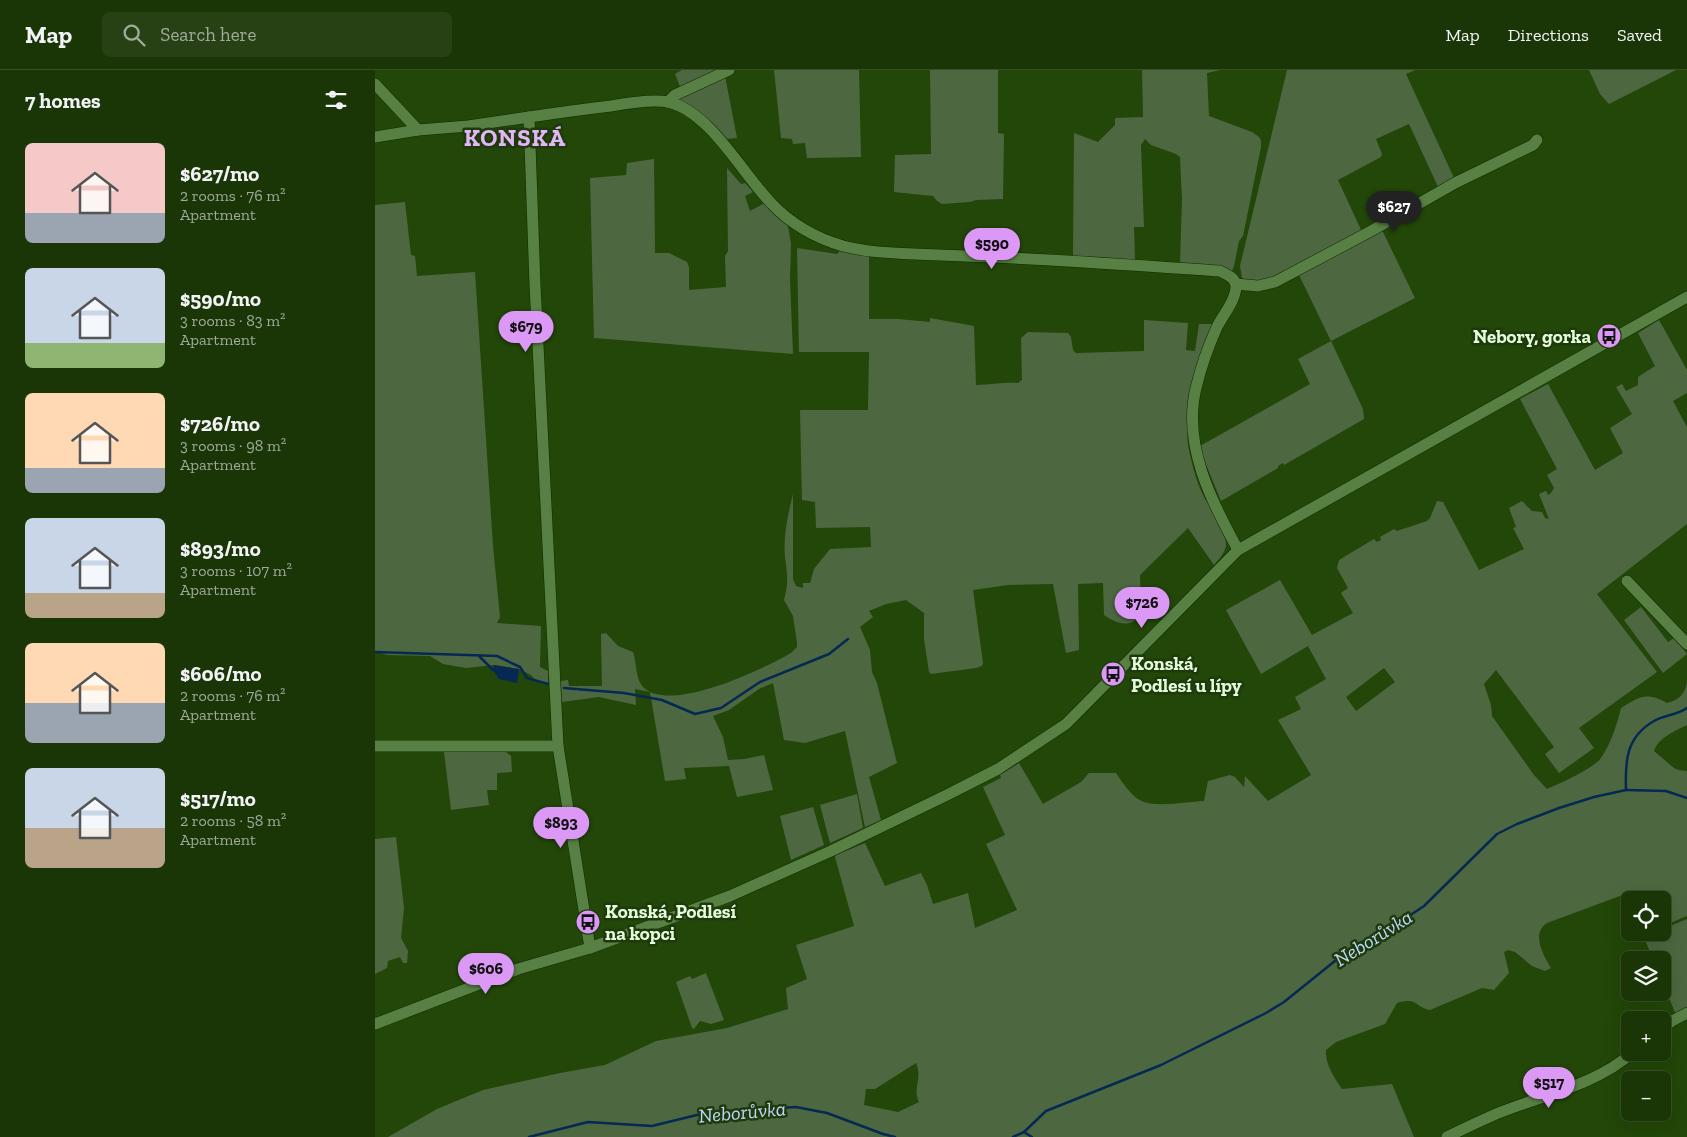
<!DOCTYPE html>
<meta charset="utf-8">
<style>
body{margin:0;font-family:"Zilla Slab",serif;background:#274014;color:#f1f3f6;height:100vh;display:flex;flex-direction:column;font-size:19px;white-space:nowrap}
*{box-sizing:border-box;margin:0}
p{font-size:16px;color:#9fab9b}
.icon{flex:none;width:28px;height:28px;fill:none;stroke:currentColor;stroke-width:2;stroke-linecap:round;stroke-linejoin:round}
.map{position:relative;flex:1;overflow:hidden}
.sheet{display:flex;flex-direction:column;background:#1a3506;width:375px}
.sheet>*{flex:none}
.controls{position:absolute;left:1246px;top:821px;display:grid;gap:10px}
.controls a{display:grid;place-items:center;width:50px;height:50px;border-radius:8px;background:#1a3506;box-shadow:0 5px 20px #0002,0 0 0 1px #385028;font-size:25px}
.price{position:absolute;translate:-50% -42px;padding:0 11px;border-radius:18px;background:#db99f5;color:#111;font-size:16px;line-height:32px;filter:drop-shadow(0 1px 2px #0008)}
.price::after{content:'';position:absolute;left:50%;top:30px;width:15px;height:11px;margin-left:-8px;background:inherit;clip-path:polygon(0 0,100% 0,50% 100%)}
.price.on{background:#222;color:#fff}
ul{padding:0;list-style:none}
li{display:flex;align-items:center;gap:15px;height:125px;padding:0 25px}
li span{display:grid;place-items:center;flex:none;width:140px;height:100px;border-radius:8px;color:#555}
li>.icon{margin-inline-start:auto}
span .icon{width:60px;height:60px;fill:#fffc;stroke-width:1}
li b{font-size:21px}
h2{display:flex;justify-content:space-between;align-items:center;height:60px;padding:0 25px;font-size:21px}
header{display:flex;align-items:center;gap:30px;box-sizing:border-box;height:70px;padding:0 25px;background:#1a3506;border-bottom:1px solid #385028}
header strong{font-size:24px}
nav{display:flex;gap:28px;margin-inline-start:auto;font-size:18px}
.search{width:350px;height:45px;background:#274014;display:flex;align-items:center;gap:12px;box-sizing:border-box;padding:0 18px;border-radius:8px;color:#9fab9b;font-size:19px}
main{display:flex;flex:1;min-height:0}
.map>svg:first-child{display:block}
.green{fill:#4d6840;fill-rule:evenodd}
.water{fill:#062953}
.lines{fill:none;stroke-linecap:round;stroke-linejoin:round}
.stream{stroke:#062953;stroke-width:2.5}
.minor-casing{stroke:#0f2b00;stroke-width:12}
.minor{stroke:#588044;stroke-width:11}
.labels{text-anchor:middle;stroke-width:5;stroke-linejoin:round;paint-order:stroke}
.poi-label{font-size:19px;font-weight:bold;fill:#e5fcdb;stroke:#1e3a0d;text-anchor:start}
.water-label{font-size:20px;font-style:italic;fill:#bfd8fb;stroke:#1e3a0d}
.district-label{font-size:24px;font-weight:bold;letter-spacing:1px;fill:#e3b6f6;stroke:#1e3a0d}
</style>
<header>
<strong>Map</strong>
<div class="search"><svg class="icon" aria-label="search" viewBox="0 0 24 24"><circle cx="10" cy="10" r="6"/><path d="M15 15l6 6"/></svg>Search here</div>
<nav><a>Map</a><a>Directions</a><a>Saved</a></nav>
</header>
<main>
<section class="sheet">
<h2>7 homes<svg class="icon" aria-label="filters" viewBox="0 0 24 24"><path d="M4 7h16M4 17h16"/><circle cx="9" cy="7" r="2"/><circle cx="15" cy="17" r="2"/></svg></h2>
<ul>
<li><span style="background:linear-gradient(#f6c9c9 70%,#9aa5b1 0)"><svg class="icon" aria-label="home" viewBox="0 0 24 24"><path d="M3 11l9-7 9 7M6 9v11h12V9"/></svg></span><div><b>$627/mo</b><p>2 rooms · 76 m²</p><p>Apartment</p></div></li>
<li><span style="background:linear-gradient(#c9d6e8 75%,#8fb573 0)"><svg class="icon" aria-label="home" viewBox="0 0 24 24"><path d="M3 11l9-7 9 7M6 9v11h12V9"/></svg></span><div><b>$590/mo</b><p>3 rooms · 83 m²</p><p>Apartment</p></div></li>
<li><span style="background:linear-gradient(#ffd9b3 75%,#9aa5b1 0)"><svg class="icon" aria-label="home" viewBox="0 0 24 24"><path d="M3 11l9-7 9 7M6 9v11h12V9"/></svg></span><div><b>$726/mo</b><p>3 rooms · 98 m²</p><p>Apartment</p></div></li>
<li><span style="background:linear-gradient(#c9d6e8 75%,#b9a48a 0)"><svg class="icon" aria-label="home" viewBox="0 0 24 24"><path d="M3 11l9-7 9 7M6 9v11h12V9"/></svg></span><div><b>$893/mo</b><p>3 rooms · 107 m²</p><p>Apartment</p></div></li>
<li><span style="background:linear-gradient(#ffd9b3 60%,#9aa5b1 0)"><svg class="icon" aria-label="home" viewBox="0 0 24 24"><path d="M3 11l9-7 9 7M6 9v11h12V9"/></svg></span><div><b>$606/mo</b><p>2 rooms · 76 m²</p><p>Apartment</p></div></li>
<li><span style="background:linear-gradient(#c9d6e8 60%,#b9a48a 0)"><svg class="icon" aria-label="home" viewBox="0 0 24 24"><path d="M3 11l9-7 9 7M6 9v11h12V9"/></svg></span><div><b>$517/mo</b><p>2 rooms · 58 m²</p><p>Apartment</p></div></li>
</ul>
</section>
<div class="map">
<svg width="1312" height="1067" viewBox="0 0 1312 1067">
<rect width="100%" height="100%" fill="#224708"/>
<g class="green">
<polygon points="307,0 347,0 306,19 300,4"/>
<polygon points="399,0 484,0 486,87 432,88 430,73 418,74 417,69 406,68"/>
<polygon points="555,0 623,0 623,63 629,64 628,129 601,130 595,132 567,134 562,131 558,126 519,122 520,85 556,84"/>
<polygon points="767,0 845,0 832,3 834,46 877,62 884,67 886,70 886,77 868,166 864,171 859,196 857,201 805,194 807,129 805,87 801,84 776,75 770,69 766,75 769,157 759,157 760,190 698,186 699,63 723,72 740,55 740,48 768,47"/>
<polygon points="912,0 1040,0 1031,4 1080,110 1064,119 1034,54 1001,69 1007,84 1006,87 963,110 987,162 894,212 870,210 867,208 865,196"/>
<polygon points="1214,0 1301,0 1234,34 1225,24"/>
<path d="M 350,6 L 362,68 L 351,69 C 337,51 324,42 304,32 L 304,28 Z"/>
<polygon points="279,89 280,183 294,183 312,192 314,197 314,220 351,217 350,186 353,181 352,98 366,114 370,113 378,122 370,126 375,141 390,133 413,156 416,174 415,209 418,284 220,268 219,269 215,108 251,105 252,93"/>
<polygon points="30,132 36,185 40,186 42,206 100,202 118,476 125,547 122,553 166,556 165,597 173,601 173,615 162,612 156,605 144,599 119,595 91,598 68,594 55,586 12,585 0,581 0,135"/>
<polygon points="1007,160 1040,228 956,271 988,339 989,349 909,395 908,393 903,396 903,398 846,431 828,387 825,376 935,314 923,289 956,271 924,205"/>
<path d="M 422,178 L 462,184 L 464,182 L 464,178 L 490,183 L 494,187 L 494,249 L 523,249 L 555,252 L 555,248 L 599,256 L 601,315 C 616,315 629,312 643,313 L 647,310 L 646,268 L 653,262 L 693,263 L 696,267 L 698,280 L 701,283 L 769,281 L 769,250 L 813,253 L 811,280 L 820,281 L 824,254 L 839,254 C 830,287 806,348 814,380 C 817,395 822,414 829,427 C 835,438 852,463 851,475 C 850,483 844,489 839,495 L 813,458 L 765,505 C 765,514 768,538 764,545 C 756,560 739,552 729,545 L 728,513 L 703,514 L 704,580 L 691,583 L 678,514 L 633,515 L 598,520 L 608,593 L 607,596 L 601,598 L 556,604 L 554,602 L 549,569 L 549,543 L 531,530 L 511,534 L 494,541 L 498,547 L 485,557 L 495,580 L 497,602 L 502,613 L 522,693 L 494,707 L 506,750 L 490,757 L 470,661 L 430,673 L 409,670 L 398,613 L 384,619 L 354,640 L 338,646 L 348,667 L 353,690 L 369,689 L 389,685 L 398,720 L 362,727 L 354,696 L 309,698 L 311,709 L 290,711 L 275,622 L 260,619 L 261,635 L 224,627 L 187,632 L 186,611 L 193,610 L 194,616 L 227,616 L 226,564 L 231,563 L 243,576 L 258,582 C 262,593 260,609 269,618 C 297,643 388,599 416,583 L 422,577 L 422,573 L 418,546 L 409,530 C 414,512 412,504 410,487 C 408,466 413,444 418,424 L 418,509 L 421,516 L 428,518 L 428,513 L 435,513 L 439,499 L 455,479 L 496,477 L 495,457 L 441,458 L 440,432 L 427,430 L 425,340 L 493,340 L 494,282 L 424,282 Z"/>
<path d="M 1284,250 L 1312,300 L 1312,323 L 1298,331 L 1312,357 L 1312,454 L 1222,524 L 1282,602 L 1204,658 L 1219,678 L 1184,703 L 1170,684 L 1179,677 L 1121,600 L 1109,614 L 1116,635 L 1117,646 L 1159,705 L 1172,719 C 1184,714 1219,698 1226,688 C 1236,674 1242,654 1246,638 C 1265,626 1272,622 1292,633 C 1304,630 1311,623 1312,611 L 1312,655 C 1300,661 1283,668 1279,681 L 1299,698 L 1303,700 L 1312,701 L 1312,846 L 1288,856 L 1288,830 L 1256,830 L 1253,823 L 1172,853 C 1156,863 1168,885 1176,898 L 1170,901 L 1157,896 L 1140,882 L 1133,880 L 1129,882 L 1134,903 L 1119,920 L 1107,918 L 1055,940 C 1039,937 1043,927 1022,933 L 1010,954 L 961,972 L 951,980 C 950,994 959,1007 967,1019 L 1017,1014 L 1039,1067 L 13,1067 L 62,1039 L 108,1020 L 185,1003 L 230,995 L 281,971 L 352,958 L 413,939 L 411,918 L 432,909 L 421,875 L 479,856 L 460,787 L 461,785 L 490,773 L 510,816 L 546,803 L 552,815 L 558,834 L 593,823 L 600,858 L 642,840 L 611,774 L 630,765 L 608,717 L 626,708 L 625,705 L 644,693 L 668,734 L 706,712 L 714,703 L 741,703 C 748,713 757,728 769,732 C 784,737 813,732 829,731 L 833,711 L 855,705 L 860,707 L 869,717 L 870,706 L 893,731 L 936,705 L 903,650 L 926,639 L 920,627 L 951,609 L 933,576 L 886,604 L 851,540 L 905,510 L 937,565 L 978,543 L 966,523 L 973,518 L 962,498 L 964,490 L 999,469 L 1002,472 L 1006,470 L 1005,467 L 1019,459 L 1022,461 L 1052,451 L 1055,448 L 1062,431 L 1068,432 L 1104,500 L 1149,479 L 1138,458 L 1141,457 L 1134,438 L 1147,431 L 1157,441 L 1167,442 L 1170,448 L 1174,449 L 1164,424 L 1171,421 L 1173,425 L 1176,423 L 1179,418 L 1172,405 L 1182,399 L 1145,329 L 1173,314 L 1220,400 L 1248,383 L 1235,358 L 1257,344 L 1241,317 L 1247,314 L 1251,321 L 1263,315 L 1263,307 L 1280,296 L 1263,263 ZM 1009,598 L 1020,612 L 981,641 L 971,627 ZM 541,993 C 548,1009 537,1018 544,1032 L 523,1042 L 489,1035 L 491,1019 L 500,1019 Z"/>
<polygon points="1266,537 1293,572 1299,568 1312,584 1288,603 1249,550"/>
<polygon points="69,682 131,682 136,686 137,702 122,703 122,720 112,720 114,735 76,740"/>
<polygon points="482,724 488,758 455,773 445,735"/>
<polygon points="438,737 449,775 416,790 405,746"/>
<polygon points="21,767 29,838 26,868 33,881 32,893 28,893 25,887 13,891 12,898 0,904 0,769"/>
<polygon points="1312,849 1312,941 1301,945 1288,913 1288,890 1278,890 1269,867 1280,863 1288,862 1288,859"/>
<polygon points="331,903 349,950 336,954 325,951 319,959 317,958 301,912 315,906 317,909"/>
</g>
<polygon class="water" points="119,595 144,599 142,613 124,609 118,600"/>
<g class="lines">
<g class="stream">
<polyline points="0,582 122,586 145,597 152,608 173,614"/>
<polyline points="104,586 118,600 121,601"/>
<polyline points="189,618 249,623 287,630 320,644 346,638 385,612 454,584 473,569"/>
<polyline points="1251,720 1291,721 1312,728"/>
<polyline points="649,1062 657,1067"/>
<polyline points="154,1067 213,1052 277,1056 334,1042 421,1037 452,1043 508,1064 520,1067"/>
<path d="M 638,1067 L 649,1062 L 671,1041 L 786,995 L 891,943 L 909,932 L 976,878 L 1025,852 L 1049,836 L 1122,764 L 1142,754 L 1184,738 L 1219,727 L 1251,720 C 1250,691 1251,667 1279,651 C 1289,645 1303,645 1312,638"/>
</g>
<defs>
<g id="minor">
<polyline points="0,14 43,60 93,56 154,47 160,215 183,676 215,878"/>
<polyline points="293,32 300,25 354,0"/>
<path d="M 154,47 C 181,43 209,39 236,36 C 253,33 277,29 293,32 C 335,41 368,105 397,134 C 416,154 441,168 468,176 C 491,182 515,183 539,184 C 564,185 589,186 615,187 C 692,190 768,196 845,201 C 852,205 860,207 861,216 C 861,230 848,245 842,257 C 833,277 826,297 821,318 C 807,376 837,431 863,480"/>
<polyline points="0,67 43,60"/>
<polyline points="861,214 883,216 900,212 996,161 1080,113 1158,75 1162,70"/>
<polyline points="1252,511 1312,574"/>
<polyline points="0,676 183,676"/>
<polyline points="0,954 143,899 215,878 355,826 456,781 572,725 623,699 691,654 863,480 1312,227"/>
<polyline points="1288,958 1297,951 1312,943"/>
<path d="M 1072,1067 C 1088,1059 1105,1051 1121,1044 C 1167,1025 1220,1016 1258,982"/>
</g>
</defs>
<use href="#minor" class="minor-casing"/>
<use href="#minor" class="minor"/>
</g>
<defs>
<symbol id="bus-disc" viewBox="-11 -11 22 22"><circle r="9.5" fill="#db99f5" stroke="#1e3a0d"/><path d="M-5-6H5V4H4V6H2V4H-2V6H-4V4H-5ZM-3.5-4V0h7V-4ZM-3.5 1.2v1.5H-2V1.2ZM2 1.2v1.5H3.5V1.2Z" fill="#111"/></symbol>
</defs>
<g fill-rule="evenodd">
<use href="#bus-disc" x="1220" y="252" width="28" height="28"/>
<use href="#bus-disc" x="724" y="590" width="28" height="28"/>
<use href="#bus-disc" x="199" y="838" width="28" height="28"/>
</g>
<g class="labels">
<g class="poi-label">
<text x="1216" y="273" text-anchor="end">Nebory, gorka</text>
<text x="756" y="600">Konská,<tspan x="756" dy="22">Podlesí u lípy</tspan></text>
<text x="230" y="848">Konská, Podlesí<tspan x="230" dy="22">na kopci</tspan></text>
</g>
<g class="water-label">
<text transform="translate(998 868) rotate(-32)" y="7">Neborůvka</text>
<text transform="translate(367 1042) rotate(-5)" y="7">Neborůvka</text>
</g>
<g class="district-label">
<text x="140" y="76">KONSKÁ</text>
</g>
</g>
</svg>
<div class="controls">
<a><svg class="icon" aria-label="locate" viewBox="0 0 24 24"><circle cx="12" cy="12" r="6"/><path d="M12 2v4M12 18v4M2 12h4M18 12h4"/></svg></a>
<a><svg class="icon" aria-label="layers" viewBox="0 0 24 24"><path d="M12 4l9 5-9 5-9-5zM3 14l9 5 9-5"/></svg></a>
<a>+</a>
<a>−</a>
</div>
<b class="price on" style="left:1019px;top:163px">$627</b>
<b class="price" style="left:617px;top:200px">$590</b>
<b class="price" style="left:151px;top:283px">$679</b>
<b class="price" style="left:767px;top:559px">$726</b>
<b class="price" style="left:186px;top:779px">$893</b>
<b class="price" style="left:111px;top:925px">$606</b>
<b class="price" style="left:1174px;top:1039px">$517</b>
</div>
</main>
